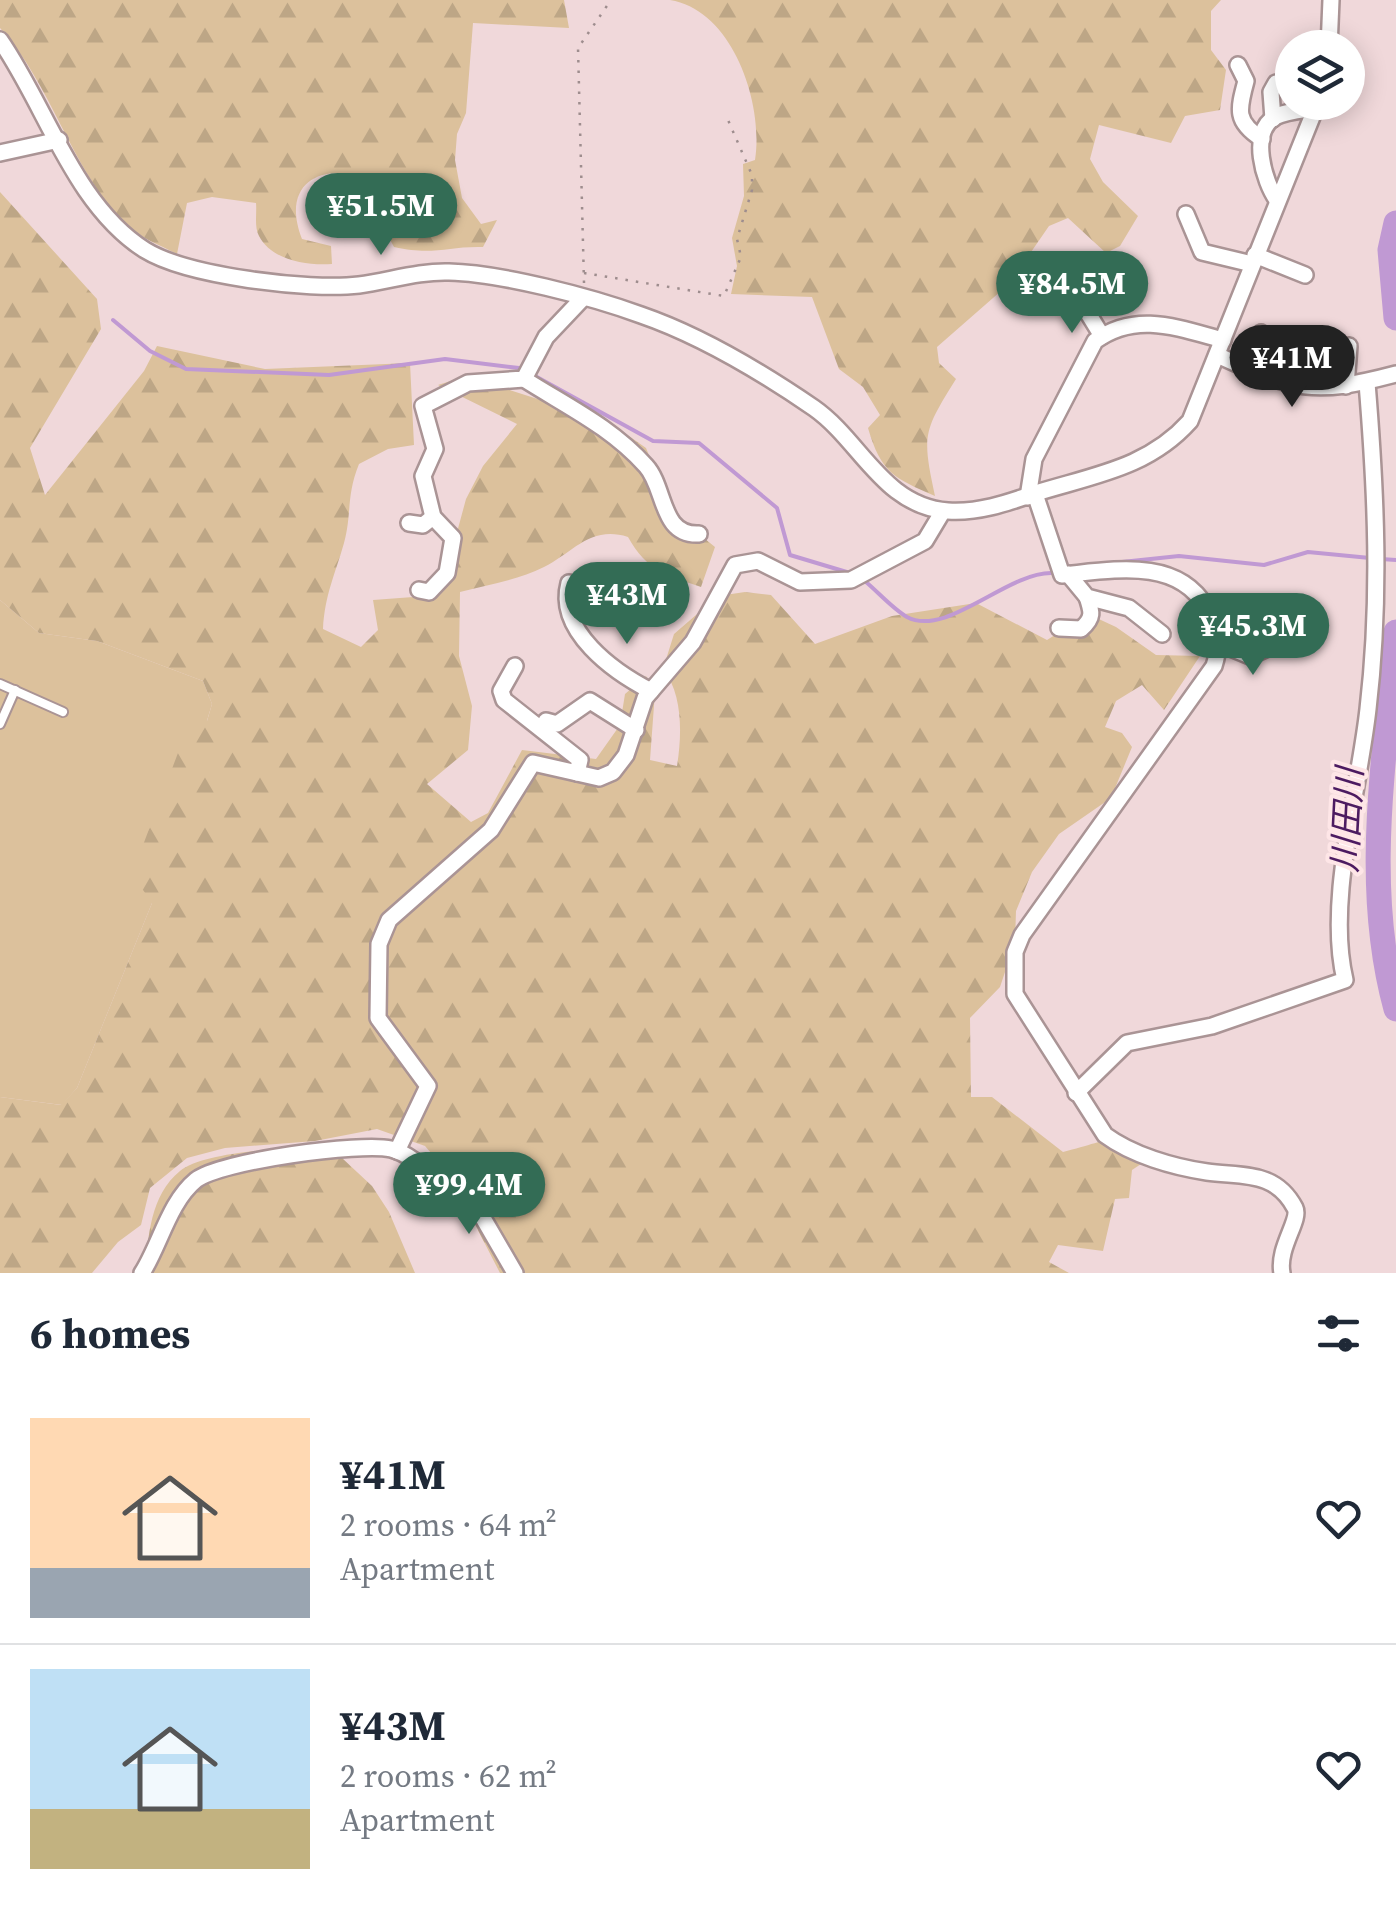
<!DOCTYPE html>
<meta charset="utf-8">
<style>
body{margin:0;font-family:"Source Serif 4","Noto Sans JP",serif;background:#f2f2f3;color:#1f2937;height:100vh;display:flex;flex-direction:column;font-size:38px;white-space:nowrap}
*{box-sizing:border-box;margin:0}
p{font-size:32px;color:#747a83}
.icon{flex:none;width:55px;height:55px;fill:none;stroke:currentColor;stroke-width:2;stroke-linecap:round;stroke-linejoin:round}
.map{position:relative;height:1273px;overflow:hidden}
.side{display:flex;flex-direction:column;background:#fff;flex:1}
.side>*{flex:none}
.fabs{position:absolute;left:1275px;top:30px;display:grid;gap:20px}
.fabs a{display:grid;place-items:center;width:90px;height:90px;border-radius:50%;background:#fff;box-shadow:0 5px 25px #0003;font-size:50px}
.price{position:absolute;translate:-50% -85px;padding:0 22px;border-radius:35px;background:#336c55;color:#fff;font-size:32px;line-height:65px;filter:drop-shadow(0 2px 5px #0008)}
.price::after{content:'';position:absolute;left:50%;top:60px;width:30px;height:22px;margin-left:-15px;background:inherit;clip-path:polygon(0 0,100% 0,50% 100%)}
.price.selected{background:#222;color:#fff}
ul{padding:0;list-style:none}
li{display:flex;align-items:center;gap:30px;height:250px;padding:0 30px}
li+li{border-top:2px solid #e0e1e3}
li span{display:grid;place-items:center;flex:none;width:280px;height:200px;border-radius:0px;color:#555}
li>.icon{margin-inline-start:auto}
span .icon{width:120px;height:120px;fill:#fffc;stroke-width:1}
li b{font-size:42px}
h2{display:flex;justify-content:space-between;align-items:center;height:120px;padding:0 30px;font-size:42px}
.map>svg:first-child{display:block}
.green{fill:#dcc19c}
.forest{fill:url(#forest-firs)}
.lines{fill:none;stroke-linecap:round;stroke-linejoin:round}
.stream{stroke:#c099d3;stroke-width:4}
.river{stroke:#c099d3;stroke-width:25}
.service-casing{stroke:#aa9495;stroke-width:12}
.minor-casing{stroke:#aa9495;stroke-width:20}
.path{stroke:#9e8d8e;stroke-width:2.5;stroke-dasharray:2.5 8;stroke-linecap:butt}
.service{stroke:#fff;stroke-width:8}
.minor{stroke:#fff;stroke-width:15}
.labels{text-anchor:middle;stroke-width:8;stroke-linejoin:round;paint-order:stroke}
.water-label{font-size:35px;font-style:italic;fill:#4c1b61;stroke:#fee6e7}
</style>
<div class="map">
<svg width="1396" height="1273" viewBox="0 0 1396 1273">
<defs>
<pattern id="forest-firs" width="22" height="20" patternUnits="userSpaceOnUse" patternTransform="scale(2.5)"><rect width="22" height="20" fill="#dcc19c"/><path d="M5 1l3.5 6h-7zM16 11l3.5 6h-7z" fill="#bda686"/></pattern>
</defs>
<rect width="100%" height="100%" fill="#f0d8da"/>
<polygon class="green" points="0,600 39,633 97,641 203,681 212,704 152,903 77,1088 62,1105 0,1097"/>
<g class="forest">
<path d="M 0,0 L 564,0 L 569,28 L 473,23 L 466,113 L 457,134 L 455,160 L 462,198 L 481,224 L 497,220 L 483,247 C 447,246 434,256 394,247 L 386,232 L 386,220 L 403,204 C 361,155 272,162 302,239 L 331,246 L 332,264 C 307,266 271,260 259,236 C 254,227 257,213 256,203 L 212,197 L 187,203 L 177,254 C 160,245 138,237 124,223 C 70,167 52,85 0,28 Z"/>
<path d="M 670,0 L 1221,0 L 1211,11 L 1211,50 L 1226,70 L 1220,110 L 1185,116 L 1171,143 L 1099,125 L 1090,159 L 1103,182 L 1138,216 L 1120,246 L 1106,253 L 1068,218 L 1049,226 L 1009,284 L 937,347 L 939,363 L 956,379 C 923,432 922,435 935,496 C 894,478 881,473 868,428 L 880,415 L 863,387 L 839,369 L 812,297 L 731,294 L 737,266 L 732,238 L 744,196 L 743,164 L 755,160 C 764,104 733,10 670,0 Z"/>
<path d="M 0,192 L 97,299 L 101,329 L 30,448 L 45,495 L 144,371 L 157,346 L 265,369 L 410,363 L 414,445 L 388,449 L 359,464 C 346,496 352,514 344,543 C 335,575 325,594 323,629 L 361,647 L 378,630 L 373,600 L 440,595 L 466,499 L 483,466 L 517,424 L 438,385 L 466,376 L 609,422 L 646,448 L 673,513 L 715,547 L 701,587 C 666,575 647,571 628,537 C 590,525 573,553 544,567 C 518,580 488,585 460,592 L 459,656 L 472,706 L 468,750 L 427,784 L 471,822 L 488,813 L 522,750 L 596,759 L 620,725 L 625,694 L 646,676 L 655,692 L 650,760 L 677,766 C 682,735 683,694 663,669 L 674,634 L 718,596 L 745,592 L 771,595 L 815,644 L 892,616 L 976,603 L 1047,640 L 1088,614 L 1116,627 L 1156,655 L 1200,656 L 1164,710 L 1142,685 L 1116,701 L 1105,727 L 1122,733 L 1132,747 L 1111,798 L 1059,834 L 1032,872 L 1016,911 L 1015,942 L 1000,987 L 970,1018 L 971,1097 L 992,1097 L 1063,1152 C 1114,1140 1122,1125 1165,1166 L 1144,1162 L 1132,1170 L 1129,1198 L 1115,1199 L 1103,1251 L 1058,1245 L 1049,1262 L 1069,1273 L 500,1273 L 449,1174 L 425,1146 L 377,1129 L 315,1141 L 225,1148 L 187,1158 L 150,1188 L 141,1225 L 118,1242 L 92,1273 L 0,1273 L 0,1097 L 61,1105 L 77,1088 L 152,903 L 132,874 L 189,724 L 207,721 L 212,704 L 203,681 L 97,641 L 39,633 L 0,600 Z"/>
<path d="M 342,1143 L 342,1158 L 372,1186 L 389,1212 L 415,1273 L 145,1273 C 148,1238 150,1195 180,1171 C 206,1149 305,1148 342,1143 Z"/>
</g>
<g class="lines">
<g class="stream">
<polyline points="113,320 150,351 186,369 329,375 445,359 519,368"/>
<polyline points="535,376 653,441 699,443 777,508 790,555 850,573"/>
<polyline points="1381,559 1396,560"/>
<polyline points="1103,564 1179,556 1264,565 1308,552 1370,558"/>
<path d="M 866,582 C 879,593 893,609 907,617 C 946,638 1006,573 1051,573"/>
</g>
<g class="river">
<polyline points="1396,223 1390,250 1396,318"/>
<path d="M 1396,632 C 1385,758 1362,885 1396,1009"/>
</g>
<defs>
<g id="service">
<polyline points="0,684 63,712"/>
<polyline points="0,724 15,690"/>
</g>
<g id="minor">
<path d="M 0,40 C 46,106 74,205 145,250 C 187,276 309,291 359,285 C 389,281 419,271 449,272 C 500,273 592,297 641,315 C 702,336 760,371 814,408 C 861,441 883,506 948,511 C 979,513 1007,503 1036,493 C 1094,475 1148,468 1190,421 L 1318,102"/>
<polyline points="1329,48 1331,0"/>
<path d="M 1238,65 L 1246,81 C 1238,110 1235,122 1262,139"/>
<polyline points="1273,119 1271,92 1276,83"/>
<polyline points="0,153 59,140"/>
<path d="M 1277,200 C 1264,182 1249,132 1275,117 C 1286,111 1304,110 1316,108"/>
<polyline points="1186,214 1202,252 1252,264"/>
<polyline points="1255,255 1305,275"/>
<polyline points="1097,275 1089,283 1086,310 1102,336"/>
<path d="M 1217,355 C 1294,390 1313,396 1396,374"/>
<polyline points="1260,375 1265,349 1261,333"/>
<path d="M 524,379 C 568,407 611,427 646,466 C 666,488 660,536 699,534"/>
<polyline points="1346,386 1349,346"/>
<path d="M 1035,494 L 1062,575 C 1113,570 1177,557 1206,607 C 1219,627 1221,644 1214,666 L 1022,935 L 1015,952 L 1015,994 L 1105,1135 C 1132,1155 1173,1167 1207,1172 C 1242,1177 1275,1170 1295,1208 C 1301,1220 1277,1248 1282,1273"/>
<path d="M 1028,497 L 1034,459 L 1095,341 C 1136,311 1178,328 1223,340"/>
<polyline points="409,523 423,525 433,517"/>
<polyline points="1068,574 1087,597 1129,608 1162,634"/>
<path d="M 569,583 C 556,631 614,672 651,691"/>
<polyline points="419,590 429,592 447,573 453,538 433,517 423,476 435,449 423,406 468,383 524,379 546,337 582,299"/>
<path d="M 1059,628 L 1081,629 C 1094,618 1092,612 1087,597"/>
<polyline points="1221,644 1250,656 1272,646 1297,645"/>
<polyline points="515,666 501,691 504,700 580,760 577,773"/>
<polyline points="546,721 557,724 590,701 636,730"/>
<path d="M 1076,1093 L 1127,1043 L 1212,1026 L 1345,980 C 1326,902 1359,791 1368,709 C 1381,599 1376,492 1367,383"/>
<polyline points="397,1151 428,1086 378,1018 379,944 389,920 491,830 533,763 599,778 613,772 626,755 645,698 693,642 735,565 758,561 800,582 851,580 925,541 943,511"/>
<path d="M 142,1273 C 160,1245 169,1202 196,1180 C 220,1161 361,1142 391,1149 C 411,1154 426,1171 441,1184 L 447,1183 L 483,1218 L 515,1273"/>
</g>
</defs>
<use href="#service" class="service-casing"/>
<use href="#minor" class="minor-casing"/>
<g class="path">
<polyline points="584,273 724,296 741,257 737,239 752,190 752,175 728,120"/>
<polyline points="584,283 578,48 611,0"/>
</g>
<use href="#service" class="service"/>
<use href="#minor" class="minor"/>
</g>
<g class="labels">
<g class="water-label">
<text transform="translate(1347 820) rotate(-87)" y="12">川田川</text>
</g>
</g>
</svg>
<div class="fabs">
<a><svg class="icon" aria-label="layers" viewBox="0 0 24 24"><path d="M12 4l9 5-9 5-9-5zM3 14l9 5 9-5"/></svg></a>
</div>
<b class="price" style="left:381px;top:258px">¥51.5M</b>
<b class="price" style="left:1072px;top:336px">¥84.5M</b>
<b class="price selected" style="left:1292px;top:410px">¥41M</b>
<b class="price" style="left:627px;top:647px">¥43M</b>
<b class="price" style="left:1253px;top:678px">¥45.3M</b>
<b class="price" style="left:469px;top:1237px">¥99.4M</b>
</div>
<section class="side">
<h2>6 homes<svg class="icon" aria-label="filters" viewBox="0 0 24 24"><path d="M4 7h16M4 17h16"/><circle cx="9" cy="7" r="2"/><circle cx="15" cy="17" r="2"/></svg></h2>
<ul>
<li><span style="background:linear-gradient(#ffd9b3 75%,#9aa5b1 0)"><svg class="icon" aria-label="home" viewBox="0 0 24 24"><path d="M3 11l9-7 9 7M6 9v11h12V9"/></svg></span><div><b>¥41M</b><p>2 rooms · 64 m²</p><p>Apartment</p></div><svg class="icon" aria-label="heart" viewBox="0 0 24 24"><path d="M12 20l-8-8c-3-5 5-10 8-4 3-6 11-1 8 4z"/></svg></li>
<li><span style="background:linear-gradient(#bfe0f5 70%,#c2b280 0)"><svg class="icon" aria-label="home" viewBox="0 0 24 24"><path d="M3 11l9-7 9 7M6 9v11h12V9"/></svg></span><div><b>¥43M</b><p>2 rooms · 62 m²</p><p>Apartment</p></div><svg class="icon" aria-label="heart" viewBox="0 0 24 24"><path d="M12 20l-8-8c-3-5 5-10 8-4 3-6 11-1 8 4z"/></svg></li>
</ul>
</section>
